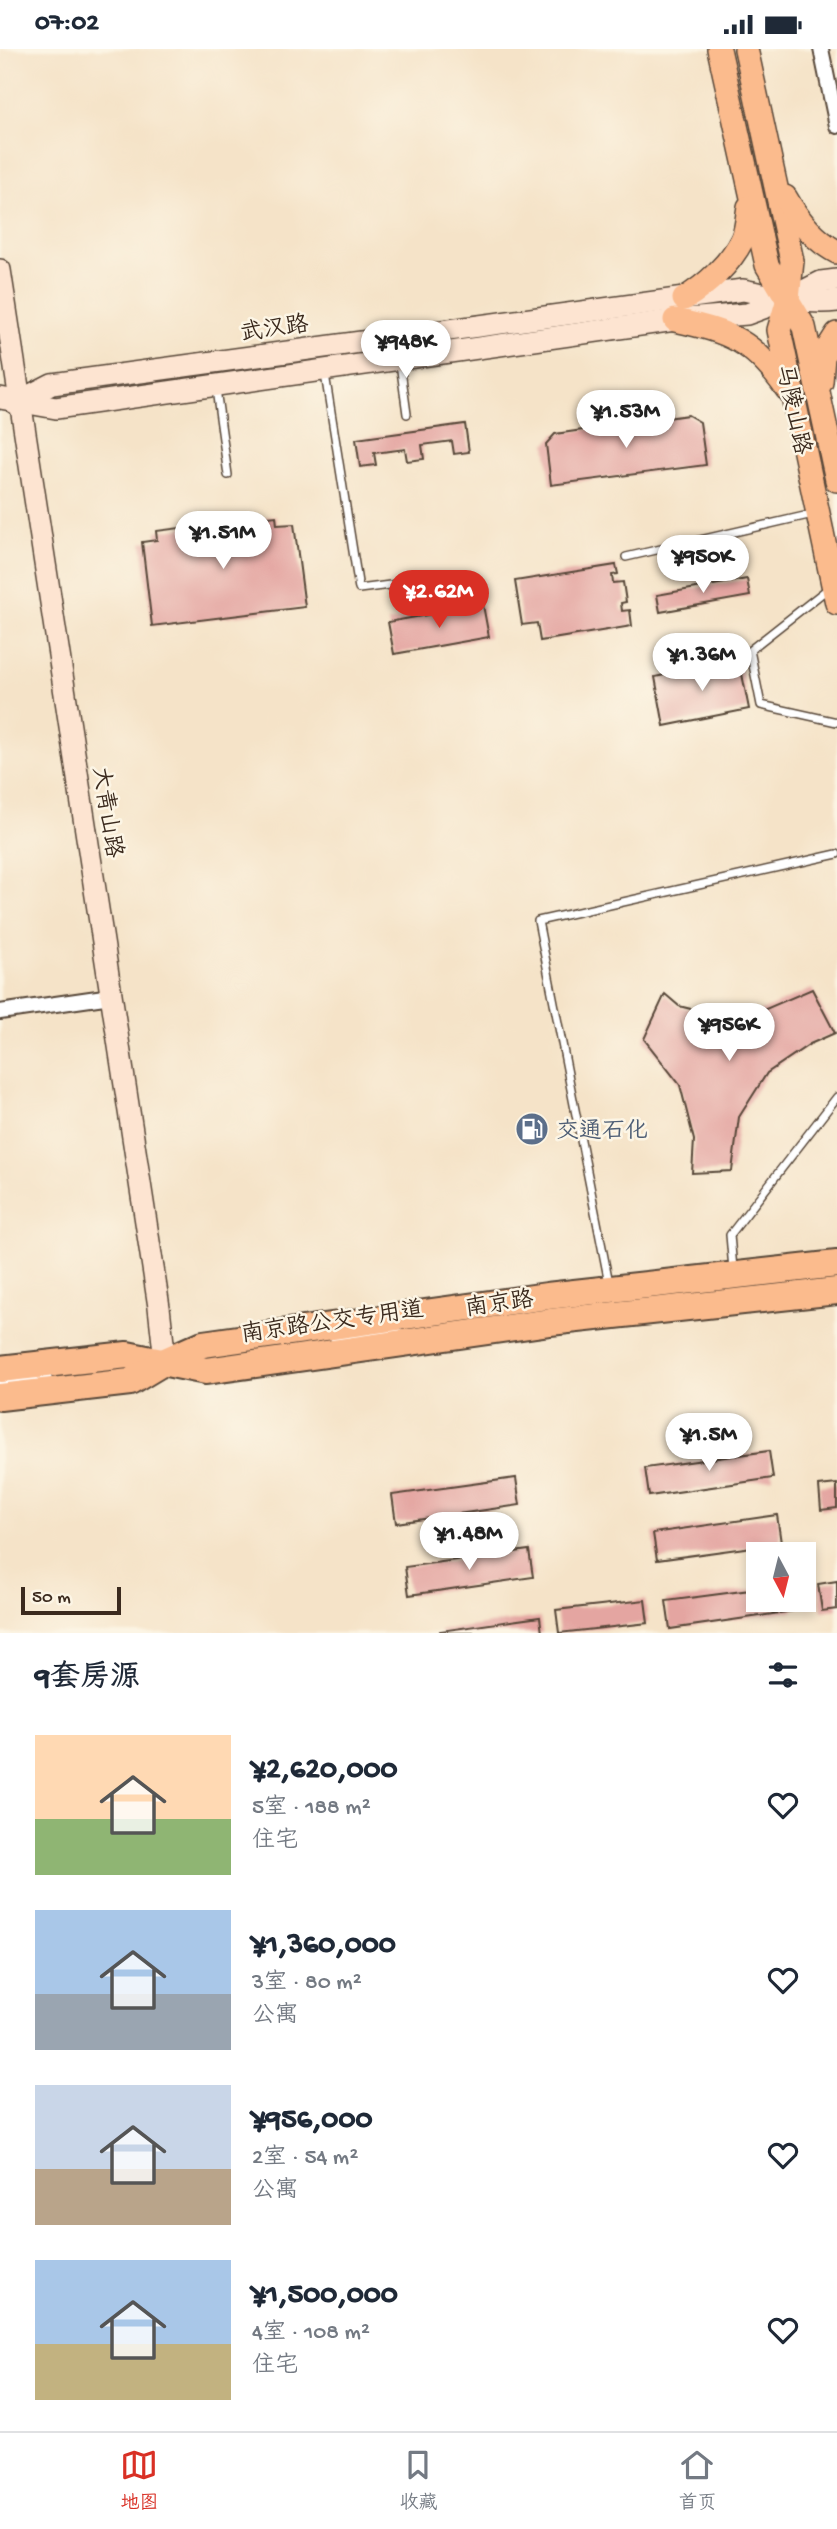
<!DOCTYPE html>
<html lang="zh">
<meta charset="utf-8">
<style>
body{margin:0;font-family:"Gochi Hand","LXGW WenKai TC",sans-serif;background:#f6f6f7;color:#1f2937;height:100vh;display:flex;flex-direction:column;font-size:26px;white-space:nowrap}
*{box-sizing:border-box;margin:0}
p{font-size:23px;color:#747a83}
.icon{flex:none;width:38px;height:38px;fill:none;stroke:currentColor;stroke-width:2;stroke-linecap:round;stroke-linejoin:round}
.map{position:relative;height:1584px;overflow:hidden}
.sheet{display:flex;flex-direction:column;background:#fff;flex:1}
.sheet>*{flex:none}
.needle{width:46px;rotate:173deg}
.tools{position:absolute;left:746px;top:1493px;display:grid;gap:14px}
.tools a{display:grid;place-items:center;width:70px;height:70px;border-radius:0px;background:#fff;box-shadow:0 4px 10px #0003;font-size:35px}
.scale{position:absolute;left:21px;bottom:18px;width:100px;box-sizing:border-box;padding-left:7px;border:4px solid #3b2a1e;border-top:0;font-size:19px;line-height:24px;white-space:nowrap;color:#3b2a1e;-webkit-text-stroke:5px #fcf5e5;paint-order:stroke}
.price{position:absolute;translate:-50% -60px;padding:0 16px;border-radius:24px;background:#fff;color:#222;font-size:23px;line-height:46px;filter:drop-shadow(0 2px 4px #0008)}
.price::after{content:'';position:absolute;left:50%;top:42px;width:21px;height:16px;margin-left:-10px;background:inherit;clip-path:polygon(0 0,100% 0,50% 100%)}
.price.selected{background:#d93025;color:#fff}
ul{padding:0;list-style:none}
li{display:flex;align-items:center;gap:21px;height:175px;padding:0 35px}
li span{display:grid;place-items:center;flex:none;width:196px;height:140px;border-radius:0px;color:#555}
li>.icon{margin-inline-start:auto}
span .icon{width:84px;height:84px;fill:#fffc;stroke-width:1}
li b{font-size:30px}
h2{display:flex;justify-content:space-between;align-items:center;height:84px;padding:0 35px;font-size:30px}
.status{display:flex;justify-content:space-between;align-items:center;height:49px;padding:0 35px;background:#fff;direction:ltr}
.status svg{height:19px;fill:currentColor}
.dock{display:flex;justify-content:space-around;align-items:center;height:98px;border-top:2px solid #e0e1e3;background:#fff;font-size:19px;color:#747a83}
.dock a{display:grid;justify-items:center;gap:4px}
.dock .selected{color:#d93025}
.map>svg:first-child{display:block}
.building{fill:#e4a5a1}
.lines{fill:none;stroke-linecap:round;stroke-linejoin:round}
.lane-casing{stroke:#574638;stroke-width:10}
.street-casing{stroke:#574638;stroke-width:18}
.secondary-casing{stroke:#574638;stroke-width:24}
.primary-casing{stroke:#574638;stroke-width:26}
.highway-casing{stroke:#574638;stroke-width:30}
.lane{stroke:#fff;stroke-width:7}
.street{stroke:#fff;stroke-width:14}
.secondary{stroke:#fde4d1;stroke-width:21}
.primary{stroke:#fbbb8d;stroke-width:23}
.highway{stroke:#fbbb8d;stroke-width:26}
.labels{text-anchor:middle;stroke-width:5;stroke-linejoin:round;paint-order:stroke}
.street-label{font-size:23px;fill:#3b2a1e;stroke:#fcf5e5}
.service-label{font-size:23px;fill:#4e5e75;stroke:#fcf5e5;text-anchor:start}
</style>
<div class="status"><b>07:02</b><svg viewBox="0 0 49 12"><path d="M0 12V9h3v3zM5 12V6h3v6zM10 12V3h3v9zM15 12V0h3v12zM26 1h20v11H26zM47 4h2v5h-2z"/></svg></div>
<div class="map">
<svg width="837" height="1584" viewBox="0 0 837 1584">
<rect width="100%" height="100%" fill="#fcf5e5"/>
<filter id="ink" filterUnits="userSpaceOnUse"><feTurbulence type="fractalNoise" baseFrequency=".0143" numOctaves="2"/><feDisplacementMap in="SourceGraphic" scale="14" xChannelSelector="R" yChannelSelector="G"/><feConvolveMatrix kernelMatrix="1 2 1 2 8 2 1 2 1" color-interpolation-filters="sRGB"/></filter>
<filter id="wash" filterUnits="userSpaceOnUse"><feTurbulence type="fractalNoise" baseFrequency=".00686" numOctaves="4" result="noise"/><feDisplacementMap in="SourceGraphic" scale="28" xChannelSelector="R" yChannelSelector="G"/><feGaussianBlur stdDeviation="1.57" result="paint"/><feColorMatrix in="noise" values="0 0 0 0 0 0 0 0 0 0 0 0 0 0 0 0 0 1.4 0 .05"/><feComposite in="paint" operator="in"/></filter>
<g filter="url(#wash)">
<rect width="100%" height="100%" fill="#f5e3c8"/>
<g id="blocks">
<g class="building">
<polygon points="688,366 700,373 706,416 551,436 546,395 555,385"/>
<polygon points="465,375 469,403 454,405 452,392 422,396 424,410 407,412 405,400 374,404 376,416 360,418 356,390"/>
<polygon points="276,467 277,476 294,475 305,558 152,577 142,493 157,491 156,482"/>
<polygon points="616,516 618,525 612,526 613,534 623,533 626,553 621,554 622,562 630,561 632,577 540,592 537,574 522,576 515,532"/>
<polygon points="747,530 750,547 660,563 657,546"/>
<polygon points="483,556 489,588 394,605 388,573"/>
<polygon points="739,610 749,660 664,677 655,628"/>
<polygon points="812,940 835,984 810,995 767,1024 739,1068 732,1122 692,1124 694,1091 680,1036 644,990 665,945 679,957 703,963 754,965"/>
<polygon points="769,1402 773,1429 649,1447 645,1419"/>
<polygon points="516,1429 520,1456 396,1474 392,1446"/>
<polygon points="837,1435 837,1459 821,1461 819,1437"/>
<polygon points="777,1466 781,1494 657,1511 653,1484"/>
<polygon points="529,1501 533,1528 409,1546 405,1518"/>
<polygon points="837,1532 837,1560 822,1562 818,1535"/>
<polygon points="758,1540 758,1550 792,1550 794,1562 670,1580 666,1552"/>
<polygon points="645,1551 648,1574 559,1584 556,1561"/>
<polygon points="540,1568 542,1584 440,1584 440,1582"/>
</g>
</g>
</g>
<g filter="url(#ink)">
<use href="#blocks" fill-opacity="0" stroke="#574638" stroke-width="2"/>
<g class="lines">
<defs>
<g id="lane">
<polyline points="400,314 407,365"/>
<polyline points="325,325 359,540 437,530"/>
<polyline points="216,340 228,426"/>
<polyline points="626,508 813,465"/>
<polyline points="830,538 750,601 761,656 837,673"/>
<polyline points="733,1220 730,1186 837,1048"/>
<polyline points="609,1234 538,872 837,805"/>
<polyline points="334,1290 398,1281"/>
<polyline points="0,1334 48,1328"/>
</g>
<g id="street">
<polyline points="821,0 837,77"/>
<polyline points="0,963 111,947"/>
</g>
<g id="secondary">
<polyline points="0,221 159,1258 165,1312"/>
<polyline points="0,349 56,359 675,271 747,265 788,250 821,233 837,231"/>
<path d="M 15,354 L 52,335 L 743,241 C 773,247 806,256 837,252"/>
</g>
<g id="primary">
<polyline points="719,0 767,216 804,278 837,431"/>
<polyline points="746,0 792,212 788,250 779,281 837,554"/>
<path d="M 785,148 C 798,171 814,191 837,203"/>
<path d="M 684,250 C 707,236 730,215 742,191 C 747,181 747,168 749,158"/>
<path d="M 675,271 C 731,283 753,292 787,340"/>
<polyline points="821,333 823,307 837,285"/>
</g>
<g id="highway">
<polyline points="0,1320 127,1306 206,1322 550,1273 837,1242"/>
<polyline points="0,1348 130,1333 165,1312 203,1295 547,1247 837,1215"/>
</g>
</defs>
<use href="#lane" class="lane-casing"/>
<use href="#street" class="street-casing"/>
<use href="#secondary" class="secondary-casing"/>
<use href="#primary" class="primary-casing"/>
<use href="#highway" class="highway-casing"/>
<use href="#lane" class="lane"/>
<use href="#street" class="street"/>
<use href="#secondary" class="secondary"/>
<use href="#primary" class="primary"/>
<use href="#highway" class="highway"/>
</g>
</g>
<defs>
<symbol id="fuel-disc" viewBox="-11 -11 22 22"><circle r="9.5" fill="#5c6f8a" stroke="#fcf5e5"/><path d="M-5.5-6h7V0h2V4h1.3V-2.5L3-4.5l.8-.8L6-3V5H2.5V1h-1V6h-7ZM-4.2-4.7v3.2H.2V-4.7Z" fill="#fff"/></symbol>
</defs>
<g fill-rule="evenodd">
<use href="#fuel-disc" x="513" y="1061" width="38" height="38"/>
</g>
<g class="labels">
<g class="street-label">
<text transform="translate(274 278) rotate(-8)" y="8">武汉路</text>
<text transform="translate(795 360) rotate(78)" y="8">马陵山路</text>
<text transform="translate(109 763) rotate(81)" y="8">大青山路</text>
<text transform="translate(499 1253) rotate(-8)" y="8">南京路</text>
<text transform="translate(332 1271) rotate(-8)" y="8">南京路公交专用道</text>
</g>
<g class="service-label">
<text x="556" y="1088">交通石化</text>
</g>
</g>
</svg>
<div class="tools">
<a><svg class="needle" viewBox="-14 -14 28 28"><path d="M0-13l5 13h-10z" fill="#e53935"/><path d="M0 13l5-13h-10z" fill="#747a83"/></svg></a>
</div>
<div class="scale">50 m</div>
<b class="price" style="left:406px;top:331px">¥948K</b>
<b class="price" style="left:626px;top:401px">¥1.53M</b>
<b class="price" style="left:223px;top:522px">¥1.51M</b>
<b class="price" style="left:703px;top:546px">¥950K</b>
<b class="price selected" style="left:439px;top:581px">¥2.62M</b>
<b class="price" style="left:702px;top:644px">¥1.36M</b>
<b class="price" style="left:729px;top:1014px">¥956K</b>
<b class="price" style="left:709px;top:1424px">¥1.5M</b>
<b class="price" style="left:469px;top:1523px">¥1.48M</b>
</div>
<section class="sheet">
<h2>9套房源<svg class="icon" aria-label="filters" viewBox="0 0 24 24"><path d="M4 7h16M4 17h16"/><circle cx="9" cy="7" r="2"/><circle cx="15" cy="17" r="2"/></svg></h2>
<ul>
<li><span style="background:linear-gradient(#ffd9b3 60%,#8fb573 0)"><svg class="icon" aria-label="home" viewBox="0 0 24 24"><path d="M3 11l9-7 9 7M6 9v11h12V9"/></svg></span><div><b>¥2,620,000</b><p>5室 · 188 m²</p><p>住宅</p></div><svg class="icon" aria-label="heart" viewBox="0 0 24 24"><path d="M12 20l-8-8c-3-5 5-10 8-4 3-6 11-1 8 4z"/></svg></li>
<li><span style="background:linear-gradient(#a9c7e8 60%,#9aa5b1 0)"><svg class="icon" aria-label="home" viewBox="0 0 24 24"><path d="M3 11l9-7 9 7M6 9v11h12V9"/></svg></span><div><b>¥1,360,000</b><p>3室 · 80 m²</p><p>公寓</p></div><svg class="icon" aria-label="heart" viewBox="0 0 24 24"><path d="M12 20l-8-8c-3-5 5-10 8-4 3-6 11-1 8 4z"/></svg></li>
<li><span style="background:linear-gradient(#c9d6e8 60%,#b9a48a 0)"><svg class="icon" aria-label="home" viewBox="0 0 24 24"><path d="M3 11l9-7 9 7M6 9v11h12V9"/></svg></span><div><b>¥956,000</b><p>2室 · 54 m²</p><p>公寓</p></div><svg class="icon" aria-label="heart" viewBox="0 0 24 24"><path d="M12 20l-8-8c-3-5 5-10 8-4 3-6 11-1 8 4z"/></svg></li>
<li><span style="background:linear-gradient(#a9c7e8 60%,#c2b280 0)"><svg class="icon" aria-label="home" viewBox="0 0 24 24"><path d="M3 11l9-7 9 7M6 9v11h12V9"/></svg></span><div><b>¥1,500,000</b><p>4室 · 108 m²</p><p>住宅</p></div><svg class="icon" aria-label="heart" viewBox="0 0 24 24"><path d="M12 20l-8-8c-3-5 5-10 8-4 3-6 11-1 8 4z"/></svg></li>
</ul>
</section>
<nav class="dock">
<a class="selected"><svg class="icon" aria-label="map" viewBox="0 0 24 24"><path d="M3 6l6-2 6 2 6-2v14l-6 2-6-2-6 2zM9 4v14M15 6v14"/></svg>地图</a>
<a><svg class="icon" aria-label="saved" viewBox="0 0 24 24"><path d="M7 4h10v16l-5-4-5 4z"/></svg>收藏</a>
<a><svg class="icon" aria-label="home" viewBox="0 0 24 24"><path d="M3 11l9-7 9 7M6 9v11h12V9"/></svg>首页</a>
</nav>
